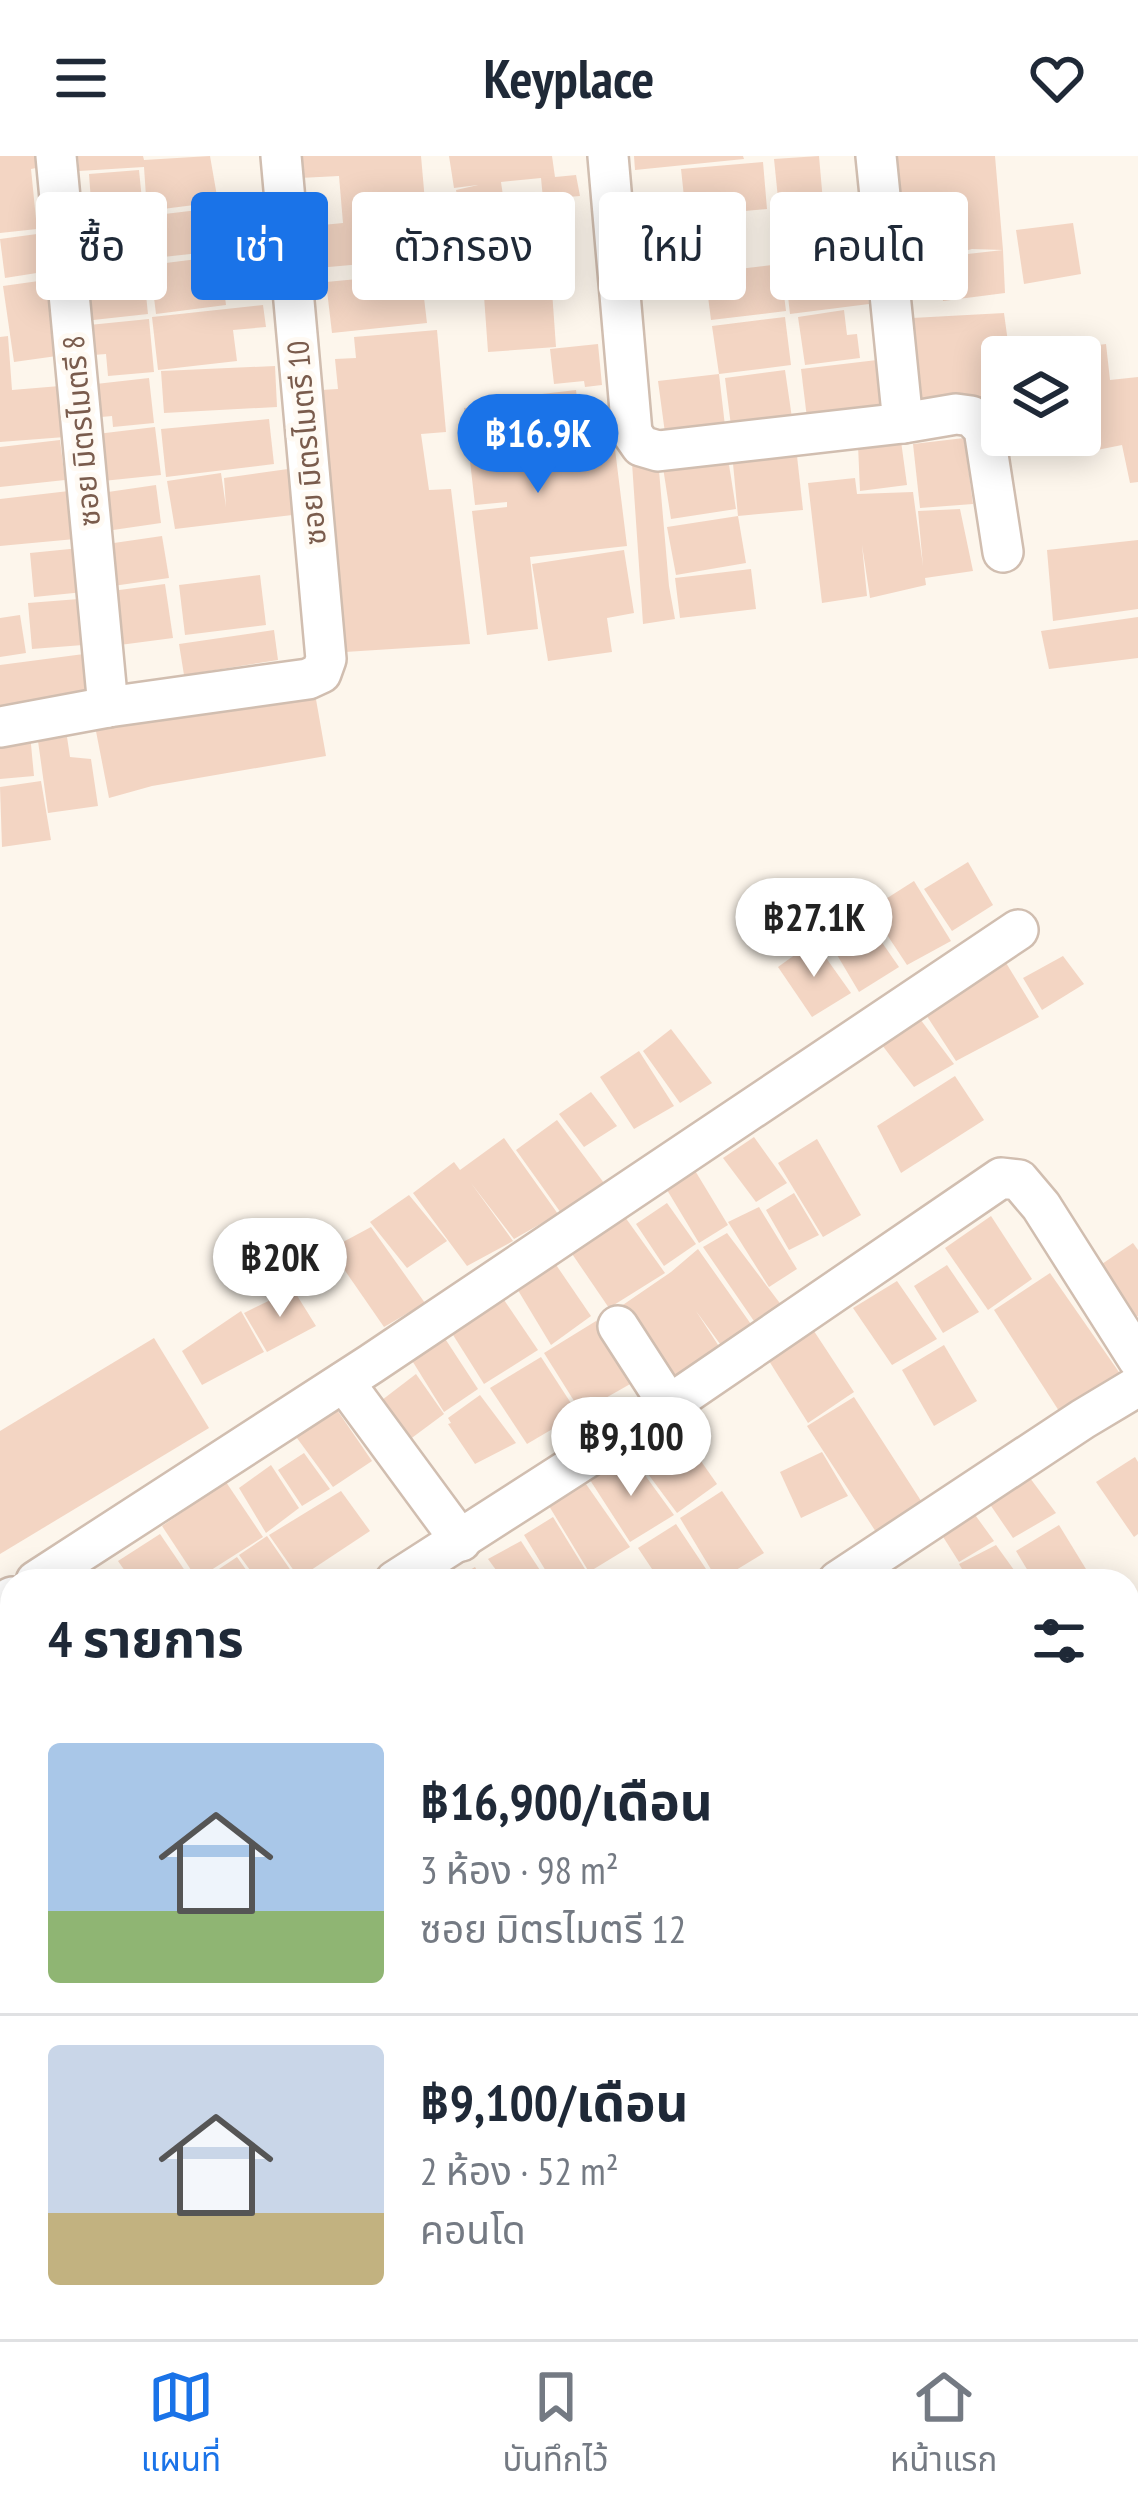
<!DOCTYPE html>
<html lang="th">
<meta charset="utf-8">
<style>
body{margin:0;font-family:"PT Sans Narrow","Noto Sans Thai",sans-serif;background:#f2f2f3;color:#1f2937;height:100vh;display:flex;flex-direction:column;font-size:45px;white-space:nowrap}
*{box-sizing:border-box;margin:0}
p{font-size:39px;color:#747a83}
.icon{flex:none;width:66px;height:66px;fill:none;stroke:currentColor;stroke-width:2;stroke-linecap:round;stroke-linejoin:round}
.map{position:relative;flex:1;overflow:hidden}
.details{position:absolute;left:0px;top:1413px;width:1140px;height:771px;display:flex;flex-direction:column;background:#fff;border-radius:36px 36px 0 0;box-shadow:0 6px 30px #0003}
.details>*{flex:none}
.hud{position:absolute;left:36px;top:36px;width:1068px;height:108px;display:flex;gap:24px}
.tools{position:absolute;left:981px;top:180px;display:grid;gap:24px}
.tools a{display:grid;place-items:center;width:120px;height:120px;border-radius:12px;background:#fff;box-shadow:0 6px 30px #0003;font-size:60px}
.price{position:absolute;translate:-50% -102px;padding:0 27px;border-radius:42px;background:#fff;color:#222;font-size:39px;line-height:78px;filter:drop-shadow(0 3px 6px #0008)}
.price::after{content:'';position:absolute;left:50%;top:72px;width:36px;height:27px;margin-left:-18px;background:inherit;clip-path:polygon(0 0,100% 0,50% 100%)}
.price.current{background:#1a73e8;color:#fff}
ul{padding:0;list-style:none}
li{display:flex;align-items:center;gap:36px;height:300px;padding:0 48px}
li+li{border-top:3px solid #e0e1e3}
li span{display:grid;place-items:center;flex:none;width:336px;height:240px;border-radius:12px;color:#555}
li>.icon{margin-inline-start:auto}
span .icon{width:144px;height:144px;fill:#fffc;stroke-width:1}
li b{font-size:51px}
h2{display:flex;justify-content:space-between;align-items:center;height:144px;padding:0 48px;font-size:51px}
.chip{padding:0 42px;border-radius:12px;background:#fff;box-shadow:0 6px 30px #0003;font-size:42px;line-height:108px}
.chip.current{background:#1a73e8;color:#fff}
header{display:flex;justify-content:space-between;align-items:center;height:156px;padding:0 48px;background:#fff;font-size:54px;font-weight:600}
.tabs{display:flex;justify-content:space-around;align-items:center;height:168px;border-top:3px solid #e0e1e3;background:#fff;font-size:33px;color:#747a83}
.tabs a{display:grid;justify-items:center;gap:6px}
.tabs .current{color:#1a73e8}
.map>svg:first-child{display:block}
.building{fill:#f3d5c3}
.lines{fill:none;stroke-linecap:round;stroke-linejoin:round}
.minor-casing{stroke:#d1beb0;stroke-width:44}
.minor{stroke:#fff;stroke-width:39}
.labels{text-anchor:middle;stroke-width:10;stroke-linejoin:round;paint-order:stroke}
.street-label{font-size:30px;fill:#7a5c4d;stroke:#fffaf3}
</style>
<header><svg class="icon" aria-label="menu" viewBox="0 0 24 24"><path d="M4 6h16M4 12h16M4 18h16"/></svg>Keyplace<svg class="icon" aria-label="heart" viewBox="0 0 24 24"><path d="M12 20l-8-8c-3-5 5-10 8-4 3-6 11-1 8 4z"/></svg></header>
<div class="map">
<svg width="1138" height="2183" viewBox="0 0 1138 2183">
<rect width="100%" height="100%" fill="#fdf6ec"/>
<g class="building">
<polygon points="0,0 39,0 41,11 31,13 37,73 0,77"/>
<polygon points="78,0 143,0 144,4 210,0 218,46 147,55 144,11 79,15"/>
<polygon points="298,0 421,0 430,102 306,113 302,71 343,67 339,20 300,22"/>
<polygon points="449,0 552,0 555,21 576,19 580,40 543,43 541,22 501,26 508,74 464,78 456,34 478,29 454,32"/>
<polygon points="634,0 743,0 744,3 635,14"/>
<polygon points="819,0 824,57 780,62 774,3"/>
<polygon points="897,0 995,0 1003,94 972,93 941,101 908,101 900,47"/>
<polygon points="763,6 767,53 701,59 699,40 684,41 681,13"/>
<polygon points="139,14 143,54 92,59 89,18"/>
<polygon points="840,46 842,64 853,62 858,96 786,106 780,64 828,58 826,48"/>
<polygon points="240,49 245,92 154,102 148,60"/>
<polygon points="137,60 143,106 81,115 75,68"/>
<polygon points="1073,67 1081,118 1024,128 1016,74"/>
<polygon points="37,78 43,116 5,122 0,83"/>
<polygon points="1003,94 1005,137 943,145 941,101"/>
<polygon points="261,95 264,121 223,126 226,149 156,158 150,109"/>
<polygon points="849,102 851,115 865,114 869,148 790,158 786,123 803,121 801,109"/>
<polygon points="780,108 786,155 711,164 705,117"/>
<polygon points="143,111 148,158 84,165 79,117"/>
<polygon points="421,117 427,167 332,177 326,126"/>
<polygon points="53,123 64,199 14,206 3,130"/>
<polygon points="552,135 556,191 488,196 484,140"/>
<polygon points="263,149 266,171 233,174 237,205 158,214 152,161"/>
<polygon points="844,154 847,179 857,178 860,202 805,209 798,161"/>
<polygon points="1004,157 1010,201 1002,201 1002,252 923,259 912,162"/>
<polygon points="785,161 791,209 719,218 725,270 665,277 658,225 719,218 712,170"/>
<polygon points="149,163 154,216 108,220 106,198 81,200 79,170"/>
<polygon points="437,174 446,276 421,278 429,334 451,333 470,488 345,496 333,339 321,234 338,233 335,203 356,202 354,181"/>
<polygon points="8,180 12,234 60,230 65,281 0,286 0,181"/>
<polygon points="598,188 602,229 585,231 584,225 554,228 550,193"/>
<polygon points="1106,188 1110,224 1138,221 1138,326 1130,327 1122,289 1067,300 1063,279 1080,279 1080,201 1050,201 1049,195"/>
<polygon points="877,204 883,253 807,262 801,213"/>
<polygon points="275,210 277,251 164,257 161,215"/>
<polygon points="785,214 792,262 731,270 725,222"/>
<polygon points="149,222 154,267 113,271 112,260 91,262 87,229"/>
<polygon points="576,234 580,265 611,261 627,390 530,401 538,473 487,479 472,355 507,351 507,346 475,349 464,252 542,244 542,238"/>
<polygon points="269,263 274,308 166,321 161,273"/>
<polygon points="155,271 161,319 103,325 97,278"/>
<polygon points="964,282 973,348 920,352 913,288"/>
<polygon points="60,284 65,324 0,331 0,291"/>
<polygon points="901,285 907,329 860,335 858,289"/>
<polygon points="796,291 803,354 738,360 732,297"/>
<polygon points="727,296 736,353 671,363 662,305"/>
<polygon points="658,303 669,430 675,463 643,468 632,307"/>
<polygon points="295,312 301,358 175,373 167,325 221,317 226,351 224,322"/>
<polygon points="855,322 857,338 913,336 923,410 918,355 960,353 973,415 925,422 926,429 870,442 862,389 867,440 822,447 808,327"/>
<polygon points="156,329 161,367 113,374 108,336"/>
<polygon points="69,335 75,383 0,390 0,343"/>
<polygon points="738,360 746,407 676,419 667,371"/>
<polygon points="162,380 169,422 113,430 107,388"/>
<polygon points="1138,384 1138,453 1053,465 1047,394"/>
<polygon points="80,392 84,436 34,441 30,397"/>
<polygon points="624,394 634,457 607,462 612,496 548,505 532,408"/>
<polygon points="751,413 756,453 680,462 675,422"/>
<polygon points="260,419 266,469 185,479 179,429"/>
<polygon points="165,428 173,482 112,490 104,436"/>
<polygon points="79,443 83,489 32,493 28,447"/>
<polygon points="20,459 26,497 0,501 0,462"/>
<polygon points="1138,461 1138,502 1049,513 1041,475"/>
<polygon points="274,474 278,504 184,519 179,488"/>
<polygon points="84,498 91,547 0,559 0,509"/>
<polygon points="314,532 326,600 152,630 109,642 94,565"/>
<polygon points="30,578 34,620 0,623 0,581"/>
<polygon points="67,581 70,601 91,603 98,650 48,657 38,585"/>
<polygon points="41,625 51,684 2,691 0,631"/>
<polygon points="968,706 993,749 952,775 924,733"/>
<polygon points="914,725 951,785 907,809 870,753"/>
<polygon points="863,759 899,811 859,836 827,782"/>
<polygon points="814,785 851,837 812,861 778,811"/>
<polygon points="1000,797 1039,861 956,905 921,851"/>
<polygon points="1063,800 1084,828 1042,854 1023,822"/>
<polygon points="917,859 954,908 914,931 879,885"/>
<polygon points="671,873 712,927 680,947 643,895"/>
<polygon points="639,895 674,950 634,973 600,921"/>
<polygon points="955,920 984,964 901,1017 877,970"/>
<polygon points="591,936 617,970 584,991 559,958"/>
<polygon points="557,964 604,1027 561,1057 516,994"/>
<polygon points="754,981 787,1027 756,1046 723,1002"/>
<polygon points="504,982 558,1058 514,1083 471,1027 513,1085 467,1110 413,1037 454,1006 460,1014"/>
<polygon points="817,983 861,1059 823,1081 778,1007"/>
<polygon points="691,1008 728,1069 699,1087 661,1024"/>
<polygon points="794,1037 819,1079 789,1094 766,1054"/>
<polygon points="409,1039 447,1085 407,1112 370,1066"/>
<polygon points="667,1047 696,1088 664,1110 636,1068"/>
<polygon points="759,1051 797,1113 769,1131 728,1066"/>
<polygon points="620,1054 665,1117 609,1152 566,1089"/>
<polygon points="991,1060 1032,1123 988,1154 945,1092"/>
<polygon points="371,1071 425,1147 384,1171 330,1093"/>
<polygon points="727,1077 782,1150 756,1168 703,1091"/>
<polygon points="1133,1087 1138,1094 1138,1160 1128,1166 1096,1112"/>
<polygon points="698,1093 753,1171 723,1192 696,1155 722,1195 664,1231 614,1155 671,1116"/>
<polygon points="550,1100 591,1160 551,1189 513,1126"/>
<polygon points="947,1109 979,1156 943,1177 914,1130"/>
<polygon points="1050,1117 1121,1219 1059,1255 994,1154"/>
<polygon points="897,1125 937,1183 892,1209 853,1152"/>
<polygon points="293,1133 316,1170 267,1196 244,1157"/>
<polygon points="500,1138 538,1194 484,1228 448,1171"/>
<polygon points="241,1155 264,1196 202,1229 182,1195"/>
<polygon points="596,1165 639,1223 581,1256 544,1197"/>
<polygon points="810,1169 854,1236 808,1267 764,1197"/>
<polygon points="442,1178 478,1233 444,1256 408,1198"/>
<polygon points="154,1182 209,1272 0,1398 0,1275"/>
<polygon points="944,1189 977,1245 934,1270 902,1214"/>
<polygon points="541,1201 578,1258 527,1288 490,1232"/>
<polygon points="416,1218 444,1258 409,1284 382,1244"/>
<polygon points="480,1239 516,1287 475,1308 448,1268 451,1267 448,1262"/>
<polygon points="854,1241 925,1351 876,1376 807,1270"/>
<polygon points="335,1251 372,1305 333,1331 294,1278"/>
<polygon points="675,1268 717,1328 677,1357 631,1295"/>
<polygon points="822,1296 848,1340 801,1362 780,1316"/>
<polygon points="304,1297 330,1333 302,1350 278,1314"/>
<polygon points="631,1300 674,1359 630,1386 590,1324"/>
<polygon points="1135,1301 1138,1306 1138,1378 1134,1381 1096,1326"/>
<polygon points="271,1309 299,1352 266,1377 239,1332"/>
<polygon points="1030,1322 1056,1357 1013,1382 989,1347"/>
<polygon points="226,1326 263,1381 197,1423 162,1370"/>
<polygon points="586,1328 630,1391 589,1416 549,1350"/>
<polygon points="341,1335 370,1375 299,1422 269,1379"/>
<polygon points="722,1335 764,1397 718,1425 680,1362"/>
<polygon points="973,1356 994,1385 959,1406 940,1376"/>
<polygon points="553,1361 588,1418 576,1425 552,1425 524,1379"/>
<polygon points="676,1368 714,1425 660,1425 638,1392"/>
<polygon points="1059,1369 1089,1418 1076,1425 1034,1425 1016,1395"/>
<polygon points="160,1378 192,1425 132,1425 118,1405"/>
<polygon points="267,1380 296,1422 299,1425 258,1425 239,1399"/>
<polygon points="521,1385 547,1425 504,1425 488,1403"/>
<polygon points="996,1389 1022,1425 969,1425 959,1408"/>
<polygon points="237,1401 254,1425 201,1425"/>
<polygon points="475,1411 483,1425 451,1425"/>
<polygon points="12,1468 12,1545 0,1553 0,1477"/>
<polygon points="12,1560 12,1605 0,1587 0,1568"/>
<polygon points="1128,1593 1138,1606 1138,1645 1128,1651"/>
<polygon points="0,1596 12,1614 12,1666 0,1673"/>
<polygon points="1128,1679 1138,1693 1138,1706 1128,1712"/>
<polygon points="12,1720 12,1774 0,1757 0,1727"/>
<polygon points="1138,1732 1138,1772 1128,1758 1128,1739"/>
<polygon points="1128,1761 1138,1775 1138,1801 1128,1807"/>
<polygon points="1138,1891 1138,1936 1128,1943 1128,1897"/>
<polygon points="12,2048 12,2082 0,2062 0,2055"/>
<polygon points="1128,2059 1138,2074 1138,2130 1128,2138"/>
<polygon points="0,2085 12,2103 12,2127 0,2135"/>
<polygon points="12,2142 12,2172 61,2172 69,2183 0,2183 0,2150"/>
<polygon points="290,2172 303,2172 310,2183 275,2183"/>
<polygon points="310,2172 364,2172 371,2183 317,2183"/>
<polygon points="460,2172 481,2172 488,2183 468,2183"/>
<polygon points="484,2172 509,2172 516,2183 491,2183"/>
<polygon points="511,2172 533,2172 540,2183 518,2183"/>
<polygon points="537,2172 559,2172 567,2183 544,2183"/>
<polygon points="754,2172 808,2172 816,2183 762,2183"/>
<polygon points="810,2172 879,2172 885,2180 879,2183 818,2183"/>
<polygon points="902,2172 969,2172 977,2183 897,2183 893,2178"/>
<polygon points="1005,2172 1059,2172 1067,2183 1013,2183"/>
</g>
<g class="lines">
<defs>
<g id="minor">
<polyline points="56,0 108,551"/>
<polyline points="608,0 632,277 641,290 658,295 903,267 876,0"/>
<polyline points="903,267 956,258 971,260 984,273 1003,396"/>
<polyline points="0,571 108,551 308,523 321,517 326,503 281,0"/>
<polyline points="618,1170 669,1249"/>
<polyline points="344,1226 461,1385"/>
<polyline points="36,1425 371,1208 1018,774"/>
<polyline points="395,1425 669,1249 1001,1022 1019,1024 1041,1050 1138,1203"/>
<polyline points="838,1425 1083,1263 1138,1230"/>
<polyline points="0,1448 12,1441"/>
<polyline points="1128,1556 1138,1550"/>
<polyline points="0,1691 12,1683"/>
<polyline points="1128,1862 1138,1856"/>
<polyline points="0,1987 12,1979"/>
<polyline points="1128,1997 1138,2012"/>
<polyline points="188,2183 204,2172"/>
<polyline points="643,2183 660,2172"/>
<polyline points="1108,2183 1125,2172"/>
</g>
</defs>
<use href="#minor" class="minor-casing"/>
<use href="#minor" class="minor"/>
</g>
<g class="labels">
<g class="street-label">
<text transform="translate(82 275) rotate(-95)" y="10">ซอย มิตรไมตรี 8</text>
<text transform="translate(307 287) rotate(-95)" y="10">ซอย มิตรไมตรี 10</text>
</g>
</g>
</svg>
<div class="tools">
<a><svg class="icon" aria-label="layers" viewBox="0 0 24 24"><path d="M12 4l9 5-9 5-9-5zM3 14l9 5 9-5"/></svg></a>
</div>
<b class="price current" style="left:538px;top:340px">฿16.9K</b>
<b class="price" style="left:814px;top:824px">฿27.1K</b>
<b class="price" style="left:280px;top:1164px">฿20K</b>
<b class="price" style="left:631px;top:1343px">฿9,100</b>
<div class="hud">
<a class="chip">ซื้อ</a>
<a class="chip current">เช่า</a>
<a class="chip">ตัวกรอง</a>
<a class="chip">ใหม่</a>
<a class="chip">คอนโด</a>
</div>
<section class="details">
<h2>4 รายการ<svg class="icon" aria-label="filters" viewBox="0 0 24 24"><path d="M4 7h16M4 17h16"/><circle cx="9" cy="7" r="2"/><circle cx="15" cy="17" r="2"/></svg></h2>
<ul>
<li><span style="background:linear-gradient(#a9c7e8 70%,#8fb573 0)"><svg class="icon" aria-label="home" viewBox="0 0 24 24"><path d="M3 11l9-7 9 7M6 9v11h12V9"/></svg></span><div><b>฿16,900/เดือน</b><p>3 ห้อง · 98 m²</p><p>ซอย มิตรไมตรี 12</p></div></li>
<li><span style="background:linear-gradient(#c9d6e8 70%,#c2b280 0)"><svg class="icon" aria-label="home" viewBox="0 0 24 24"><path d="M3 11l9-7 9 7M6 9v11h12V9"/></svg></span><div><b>฿9,100/เดือน</b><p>2 ห้อง · 52 m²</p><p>คอนโด</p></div></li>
</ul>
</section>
</div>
<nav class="tabs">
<a class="current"><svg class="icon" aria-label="map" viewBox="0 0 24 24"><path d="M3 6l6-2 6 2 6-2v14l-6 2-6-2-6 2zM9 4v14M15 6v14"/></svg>แผนที่</a>
<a><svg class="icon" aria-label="saved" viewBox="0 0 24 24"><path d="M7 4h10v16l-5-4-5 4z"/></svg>บันทึกไว้</a>
<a><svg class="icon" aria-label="home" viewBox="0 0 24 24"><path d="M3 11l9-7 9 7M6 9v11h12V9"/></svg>หน้าแรก</a>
</nav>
